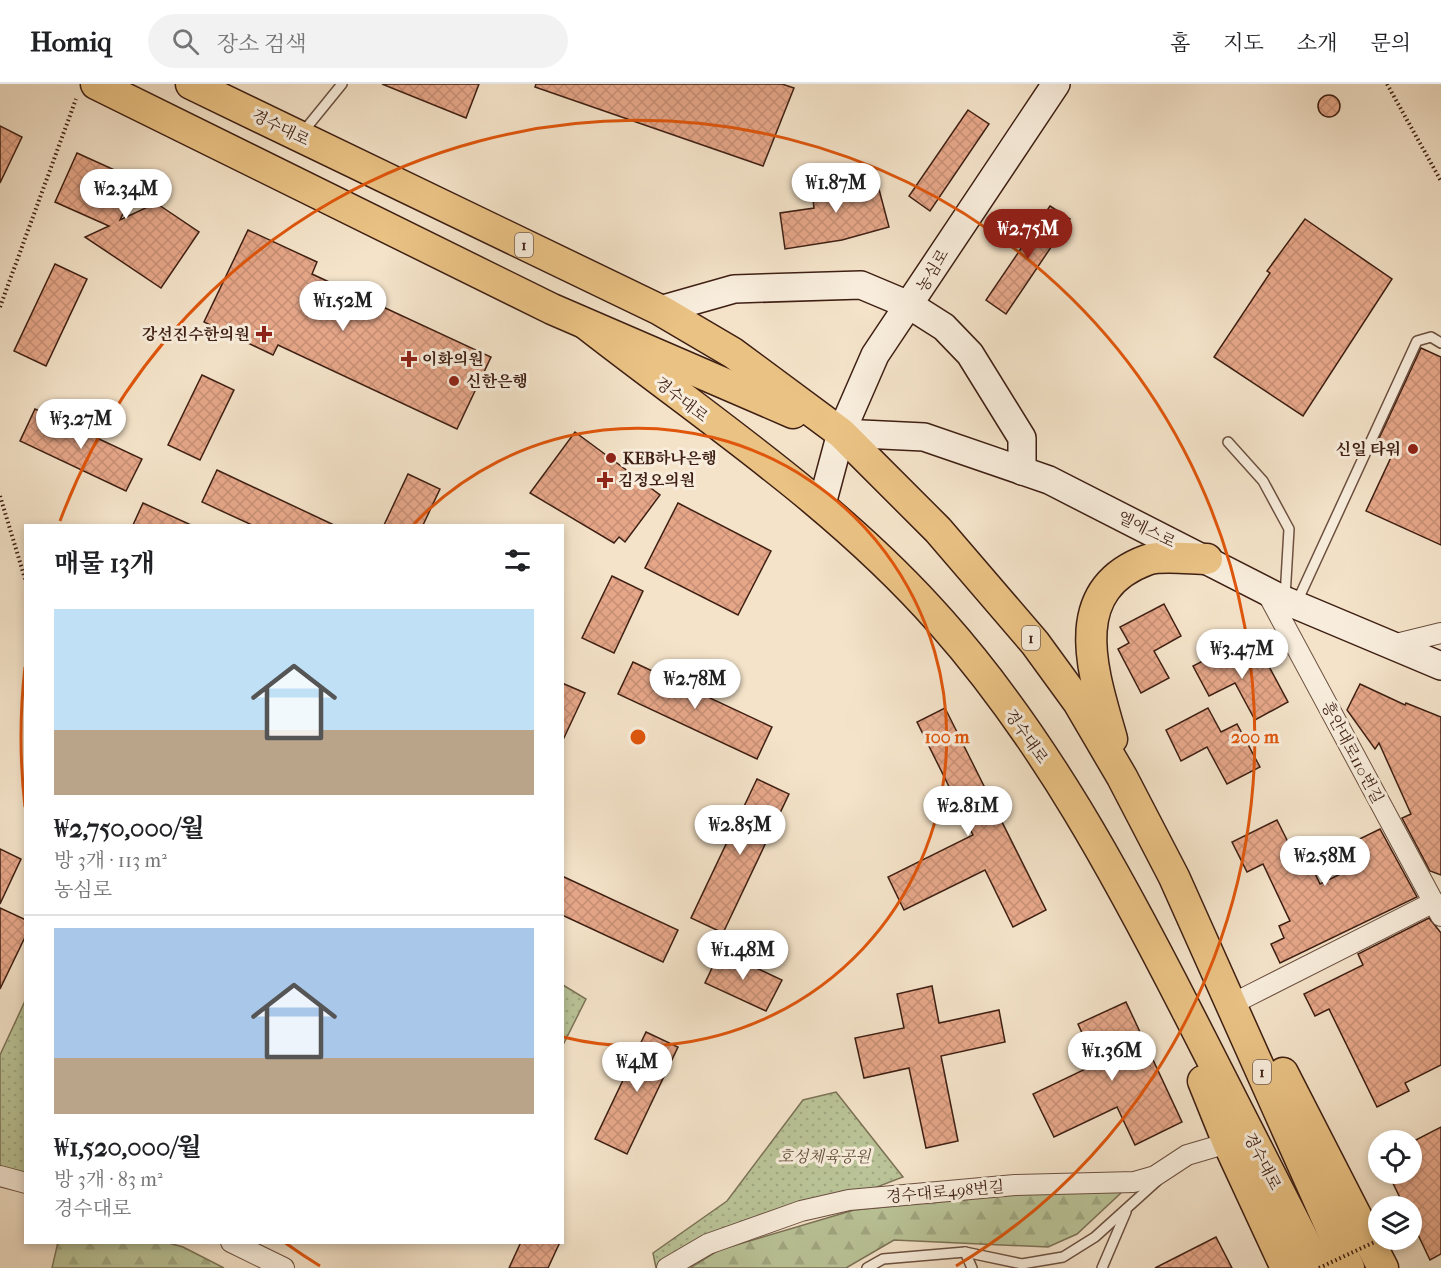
<!DOCTYPE html>
<html lang="ko">
<meta charset="utf-8">
<style>
body{margin:0;font-family:"IM FELL French Canon","Noto Serif KR",serif;background:#f2f2f2;color:#202124;height:100vh;display:flex;flex-direction:column;font-size:22px;white-space:nowrap}
*{box-sizing:border-box;margin:0}
p{font-size:20px;color:#757577}
.icon{flex:none;width:33px;height:33px;fill:none;stroke:currentColor;stroke-width:2;stroke-linecap:round;stroke-linejoin:round}
.map{position:relative;flex:1;overflow:hidden}
.drawer{position:absolute;left:24px;top:440px;width:540px;height:720px;display:flex;flex-direction:column;background:#fff;border-radius:0px;box-shadow:0 3px 9px #0003}
.drawer>*{flex:none}
.controls{position:absolute;left:1368px;top:1046px;display:grid;gap:12px}
.controls a{display:grid;place-items:center;width:54px;height:54px;border-radius:50%;background:#fff;box-shadow:0 3px 9px #0003;font-size:30px}
.price{position:absolute;translate:-50% -51px;padding:0 14px;border-radius:21px;background:#fff;color:#222;font-size:20px;line-height:39px;filter:drop-shadow(0 2px 3px #0008)}
.price::after{content:'';position:absolute;left:50%;top:36px;width:18px;height:14px;margin-left:-9px;background:inherit;clip-path:polygon(0 0,100% 0,50% 100%)}
.price.on{background:#8f2418;color:#fff}
ul{padding:0;list-style:none}
li{display:grid;align-content:center;gap:12px;height:318px;padding:0 30px}
li+li{border-top:2px solid #e0e0e0}
li span{display:grid;place-items:center;height:186px;border-radius:0px;color:#555}
li>.icon{margin-inline-start:auto}
span .icon{width:108px;height:108px;fill:#fffc;stroke-width:1}
li b{font-size:26px}
h2{display:flex;justify-content:space-between;align-items:center;height:72px;padding:0 30px;font-size:26px}
header{display:flex;align-items:center;gap:36px;box-sizing:border-box;height:84px;padding:0 30px;background:#fff;border-bottom:2px solid #e0e0e0}
header strong{font-size:28px}
nav{display:flex;gap:33px;margin-inline-start:auto;font-size:21px}
.search{width:420px;height:54px;background:#f2f2f2;display:flex;align-items:center;gap:15px;box-sizing:border-box;padding:0 21px;border-radius:33px;color:#757577;font-size:22px}
.map>svg:first-child{display:block}
.grass{fill:url(#grass-dots);stroke:#7c7256;stroke-width:1.5}
.forest{fill:url(#forest-firs);stroke:#7c7256;stroke-width:1.5}
.building{fill:url(#building-cross-hatch);stroke:#3e1f13;stroke-width:1.5}
.lines{fill:none;stroke-linecap:round;stroke-linejoin:round}
.lane-casing{stroke:#6c5040;stroke-width:12}
.street-casing{stroke:#6c5040;stroke-width:22}
.secondary-casing{stroke:#3e1f13;stroke-width:30}
.primary-casing{stroke:#3e1f13;stroke-width:33}
.path{stroke:#3e1f13;stroke-width:4;stroke-dasharray:1.5 3;stroke-linecap:butt}
.lane{stroke:#f8eddc;stroke-width:9}
.street{stroke:#f8eddc;stroke-width:20}
.secondary{stroke:#f8eddc;stroke-width:27}
.primary{stroke:#eac284;stroke-width:30}
.path-bridge{stroke:#3e1f13;stroke-width:4;stroke-dasharray:1.5 3;stroke-linecap:butt}
.ring{fill:none;stroke:#e0560c;stroke-width:3}
.poi-dot{fill:#8f2418;stroke:#f8eddc;stroke-width:2}
.labels{text-anchor:middle;stroke-width:6;stroke-linejoin:round;paint-order:stroke}
.shield{fill:#f8eddc;stroke:#765d4f;stroke-width:1.5}
.shield-label{font-size:15px;font-weight:bold;fill:#3e1f13}
.street-label{font-size:16px;fill:#3e1f13;stroke:#f8eddc}
.poi-label{font-size:16px;font-weight:bold;fill:#3e1f13;stroke:#f8eddc;text-anchor:start}
.park-label{font-size:16px;font-style:italic;fill:#63513b;stroke:#f8eddc}
.centre{fill:#e0560c;stroke:#f8eddc;stroke-width:3}
.ring-label{font-size:18px;text-anchor:middle;font-weight:bold;fill:#e0560c;stroke:#f8eddc;stroke-width:6;stroke-linejoin:round;paint-order:stroke}
</style>
<header>
<strong>Homiq</strong>
<div class="search"><svg class="icon" aria-label="search" viewBox="0 0 24 24"><circle cx="10" cy="10" r="6"/><path d="M15 15l6 6"/></svg>장소 검색</div>
<nav><a>홈</a><a>지도</a><a>소개</a><a>문의</a></nav>
</header>
<div class="map">
<svg width="1441" height="1184" viewBox="0 0 1441 1184">
<defs>
<pattern id="grass-dots" width="8" height="8" patternUnits="userSpaceOnUse" patternTransform="scale(1.5)"><rect width="8" height="8" fill="#bac498"/><path d="M2 2h.1M6 6h.1" fill="none" stroke="#a1a882" stroke-width="1.8" stroke-linecap="round"/></pattern>
<pattern id="forest-firs" width="22" height="20" patternUnits="userSpaceOnUse" patternTransform="scale(1.5)"><rect width="22" height="20" fill="#bac498"/><path d="M5 1l3.5 6h-7zM16 11l3.5 6h-7z" fill="#a1a882"/></pattern>
<pattern id="building-cross-hatch" width="8" height="8" patternUnits="userSpaceOnUse" patternTransform="scale(1.5)"><rect width="8" height="8" fill="#e6a789"/><path d="M0 0l8 8M0 8l8-8" fill="none" stroke="#c68f75"/></pattern>
</defs>
<rect width="100%" height="100%" fill="#f4e3c9"/>
<filter id="stains"><feTurbulence type="fractalNoise" baseFrequency=".00333" numOctaves="4"/><feColorMatrix values="0 0 0 0 .2 0 0 0 0 .09 0 0 0 0 .02 0 0 0 .5 -.17"/></filter>
<radialGradient id="worn" r=".72"><stop offset=".6" stop-color="#630" stop-opacity="0"/><stop offset="1" stop-color="#630" stop-opacity=".3"/></radialGradient>
<g class="grass">
<polygon points="563,901 586,915 563,961"/>
<polygon points="25,917 25,1091 0,1086 0,971"/>
<polygon points="836,1008 903,1093 667,1184 656,1184 653,1169 727,1117 803,1016"/>
</g>
<g class="forest">
<polygon points="1035,1108 1122,1108 1077,1150 1048,1163 894,1156 846,1184 690,1184 719,1166 854,1126"/>
<polygon points="58,1158 165,1158 183,1163 224,1184 52,1184"/>
</g>
<g class="building">
<polygon points="382,0 479,0 466,34"/>
<polygon points="536,0 782,0 794,4 763,82 535,3"/>
<circle cx="1329" cy="22" r="11"/>
<polygon points="968,26 989,40 930,127 909,112"/>
<polygon points="0,42 22,53 0,99"/>
<polygon points="77,69 139,97 120,136 156,119 199,148 161,204 85,153 109,142 55,118"/>
<polygon points="876,94 889,143 842,156 785,165 780,129 814,124 811,100 841,95 842,104"/>
<polygon points="1050,122 1070,135 1006,230 986,216"/>
<polygon points="1305,135 1392,195 1303,332 1214,273 1270,189 1267,187"/>
<polygon points="248,146 317,178 312,190 491,273 457,345 278,261 273,271 204,238"/>
<polygon points="55,180 87,195 46,282 14,267"/>
<polygon points="1421,264 1441,273 1441,461 1366,427 1393,369 1376,361"/>
<polygon points="202,291 234,306 200,376 168,361"/>
<polygon points="35,325 142,375 126,407 20,357"/>
<polygon points="575,348 660,411 625,458 619,453 614,459 530,409"/>
<polygon points="217,386 334,441 252,441 202,418"/>
<polygon points="408,390 440,405 423,441 384,441"/>
<polygon points="143,419 191,441 133,441"/>
<polygon points="678,419 771,467 738,531 645,484"/>
<polygon points="612,492 643,507 614,569 582,554"/>
<polygon points="1164,520 1181,552 1154,567 1169,594 1141,609 1118,565 1129,559 1120,543"/>
<polygon points="1236,560 1249,584 1265,575 1288,618 1255,636 1235,599 1209,612 1193,582"/>
<polygon points="633,578 772,643 757,675 618,610"/>
<polygon points="562,599 585,609 562,658"/>
<polygon points="1360,600 1405,621 1406,619 1441,633 1441,791 1430,787 1402,734 1411,730 1379,659 1375,665 1347,626"/>
<polygon points="945,624 1046,826 1013,843 985,786 904,826 888,793 973,751 917,638"/>
<polygon points="1208,624 1221,648 1237,640 1260,683 1227,700 1207,663 1181,677 1166,646"/>
<polygon points="757,695 789,710 723,849 691,834"/>
<polygon points="1277,736 1294,770 1304,766 1320,800 1353,784 1343,763 1380,745 1417,813 1280,879 1271,860 1284,854 1279,842 1290,837 1263,780 1247,788 1232,758"/>
<polygon points="0,765 21,775 0,820"/>
<polygon points="562,792 678,846 663,878 562,831"/>
<polygon points="0,824 26,836 26,851 0,905"/>
<polygon points="1429,834 1441,849 1441,981 1405,999 1409,1007 1377,1023 1329,925 1315,932 1304,910 1363,881 1358,870"/>
<polygon points="720,867 782,896 766,927 705,899"/>
<polygon points="932,902 939,939 999,926 1005,958 941,972 958,1057 926,1064 909,984 864,994 855,954 904,944 897,910"/>
<polygon points="1126,918 1182,1038 1135,1061 1117,1023 1054,1053 1033,1010 1096,980 1078,940"/>
<polygon points="646,948 678,963 627,1070 595,1055"/>
<polygon points="1441,1043 1441,1170 1430,1176 1412,1138 1412,1122 1404,1122 1388,1089 1412,1089 1412,1058"/>
<polygon points="1216,1153 1232,1184 1155,1184"/>
<polygon points="521,1158 560,1158 548,1184 509,1184"/>
</g>
<g class="lines">
<defs>
<g id="lane">
<polyline points="303,48 342,0"/>
<polyline points="1228,358 1263,397 1289,445 1285,513"/>
<polyline points="1296,520 1417,257 1431,253 1441,259"/>
<polyline points="965,1168 972,1184"/>
<polyline points="867,1184 883,1175 965,1168 1022,1180 1063,1173 1095,1153 1157,1097"/>
<polyline points="1102,1184 1126,1128"/>
</g>
<g id="street">
<polyline points="1265,505 1441,832"/>
<polyline points="1392,561 1441,549"/>
<polyline points="1244,914 1434,818"/>
<polyline points="0,1092 26,1099"/>
<polyline points="231,1158 284,1184"/>
<polyline points="667,1184 708,1160 801,1127 849,1116 1015,1101 1134,1098 1155,1092 1187,1071 1228,1059"/>
</g>
<g id="secondary">
<polyline points="660,226 734,205 861,201 911,222 944,243 970,270 1022,354 1022,387"/>
<polyline points="841,349 924,353 1049,396 1284,516 1441,582"/>
<polyline points="822,420 841,349 875,271 1056,0"/>
</g>
<g id="primary">
<polyline points="96,0 552,225 793,329"/>
<polyline points="191,0 660,226 733,269 841,349 938,446 1035,559 1078,618 1122,693 1174,793 1349,1184"/>
<path d="M 587,241 C 709,336 839,422 941,538 C 1044,654 1118,792 1188,929 C 1231,1014 1275,1099 1318,1184"/>
<path d="M 1112,655 C 1094,591 1063,507 1147,476 C 1161,471 1191,475 1207,475"/>
<polyline points="1283,989 1383,1184"/>
<polyline points="1203,997 1228,1059 1286,1184"/>
</g>
</defs>
<use href="#lane" class="lane-casing"/>
<use href="#street" class="street-casing"/>
<use href="#secondary" class="secondary-casing"/>
<use href="#primary" class="primary-casing"/>
<g class="path">
<polyline points="1387,0 1441,97"/>
<polyline points="0,223 76,15"/>
<polyline points="0,412 26,498"/>
</g>
<use href="#lane" class="lane"/>
<use href="#street" class="street"/>
<use href="#secondary" class="secondary"/>
<use href="#primary" class="primary"/>
<polyline class="path-bridge" points="1319,1184 1381,1155"/>
</g>
<g class="ring">
<path d="M414 440A309 309 0 1 1 563 953"/>
<path d="M320 1182A617 617 0 0 1 284 1158M25 723A617 617 0 0 1 25 583M60 437A617 617 0 1 1 956 1182"/>
</g>
<g class="poi-dot">
<path d="M261 241h6v6h6v6h-6v6h-6v-6h-6v-6h6z"/>
<path d="M406 266h6v6h6v6h-6v6h-6v-6h-6v-6h6z"/>
<circle cx="454" cy="297" r="6"/>
<circle cx="1413" cy="365" r="6"/>
<circle cx="611" cy="374" r="6"/>
<path d="M602 387h6v6h6v6h-6v6h-6v-6h-6v-6h6z"/>
</g>
<g class="labels">
<g class="shield">
<rect x="515" y="149" width="18" height="24" rx="4.5"/>
<rect x="1022" y="542" width="18" height="24" rx="4.5"/>
<rect x="1253" y="976" width="18" height="24" rx="4.5"/>
</g>
<g class="shield-label">
<text x="524" y="166">1</text>
<text x="1031" y="559">1</text>
<text x="1262" y="993">1</text>
</g>
<g class="street-label">
<text transform="translate(281 43) rotate(26)" y="6">경수대로</text>
<text transform="translate(932 186) rotate(-59)" y="6">농심로</text>
<text transform="translate(682 315) rotate(38)" y="6">경수대로</text>
<text transform="translate(1147 445) rotate(26)" y="6">엘에스로</text>
<text transform="translate(1027 652) rotate(55)" y="6">경수대로</text>
<text transform="translate(1353 668) rotate(62)" y="6">흥안대로110번길</text>
<text transform="translate(1263 1077) rotate(63)" y="6">경수대로</text>
<text transform="translate(945 1107) rotate(-5)" y="6">경수대로498번길</text>
</g>
<g class="poi-label">
<text x="250" y="256" text-anchor="end">강선진수한의원</text>
<text x="422" y="281">이화의원</text>
<text x="466" y="303">신한은행</text>
<text x="1401" y="371" text-anchor="end">신일 타워</text>
<text x="623" y="380">KEB하나은행</text>
<text x="618" y="402">김정오의원</text>
</g>
<g class="park-label">
<text x="824" y="1078">호성체육공원</text>
</g>
</g>
<circle cx="638" cy="653" r="9" class="centre"/>
<g class="ring-label">
<text x="947" y="659">100 m</text>
<text x="1255" y="659">200 m</text>
</g>
<rect width="100%" height="100%" filter="url(#stains)"/>
<rect width="100%" height="100%" fill="url(#worn)"/>
</svg>
<div class="controls">
<a><svg class="icon" aria-label="locate" viewBox="0 0 24 24"><circle cx="12" cy="12" r="6"/><path d="M12 2v4M12 18v4M2 12h4M18 12h4"/></svg></a>
<a><svg class="icon" aria-label="layers" viewBox="0 0 24 24"><path d="M12 4l9 5-9 5-9-5zM3 14l9 5 9-5"/></svg></a>
</div>
<b class="price" style="left:836px;top:130px">₩1.87M</b>
<b class="price" style="left:126px;top:136px">₩2.34M</b>
<b class="price on" style="left:1028px;top:176px">₩2.75M</b>
<b class="price" style="left:343px;top:248px">₩1.52M</b>
<b class="price" style="left:81px;top:366px">₩3.27M</b>
<b class="price" style="left:1242px;top:596px">₩3.47M</b>
<b class="price" style="left:695px;top:626px">₩2.78M</b>
<b class="price" style="left:968px;top:753px">₩2.81M</b>
<b class="price" style="left:740px;top:772px">₩2.85M</b>
<b class="price" style="left:1325px;top:803px">₩2.58M</b>
<b class="price" style="left:743px;top:897px">₩1.48M</b>
<b class="price" style="left:1112px;top:998px">₩1.36M</b>
<b class="price" style="left:637px;top:1009px">₩4M</b>
<section class="drawer">
<h2>매물 13개<svg class="icon" aria-label="filters" viewBox="0 0 24 24"><path d="M4 7h16M4 17h16"/><circle cx="9" cy="7" r="2"/><circle cx="15" cy="17" r="2"/></svg></h2>
<ul>
<li><span style="background:linear-gradient(#bfe0f5 65%,#b9a48a 0)"><svg class="icon" aria-label="home" viewBox="0 0 24 24"><path d="M3 11l9-7 9 7M6 9v11h12V9"/></svg></span><div><b>₩2,750,000/월</b><p>방 3개 · 113 m²</p><p>농심로</p></div></li>
<li><span style="background:linear-gradient(#a9c7e8 70%,#b9a48a 0)"><svg class="icon" aria-label="home" viewBox="0 0 24 24"><path d="M3 11l9-7 9 7M6 9v11h12V9"/></svg></span><div><b>₩1,520,000/월</b><p>방 3개 · 83 m²</p><p>경수대로</p></div></li>
</ul>
</section>
</div>
